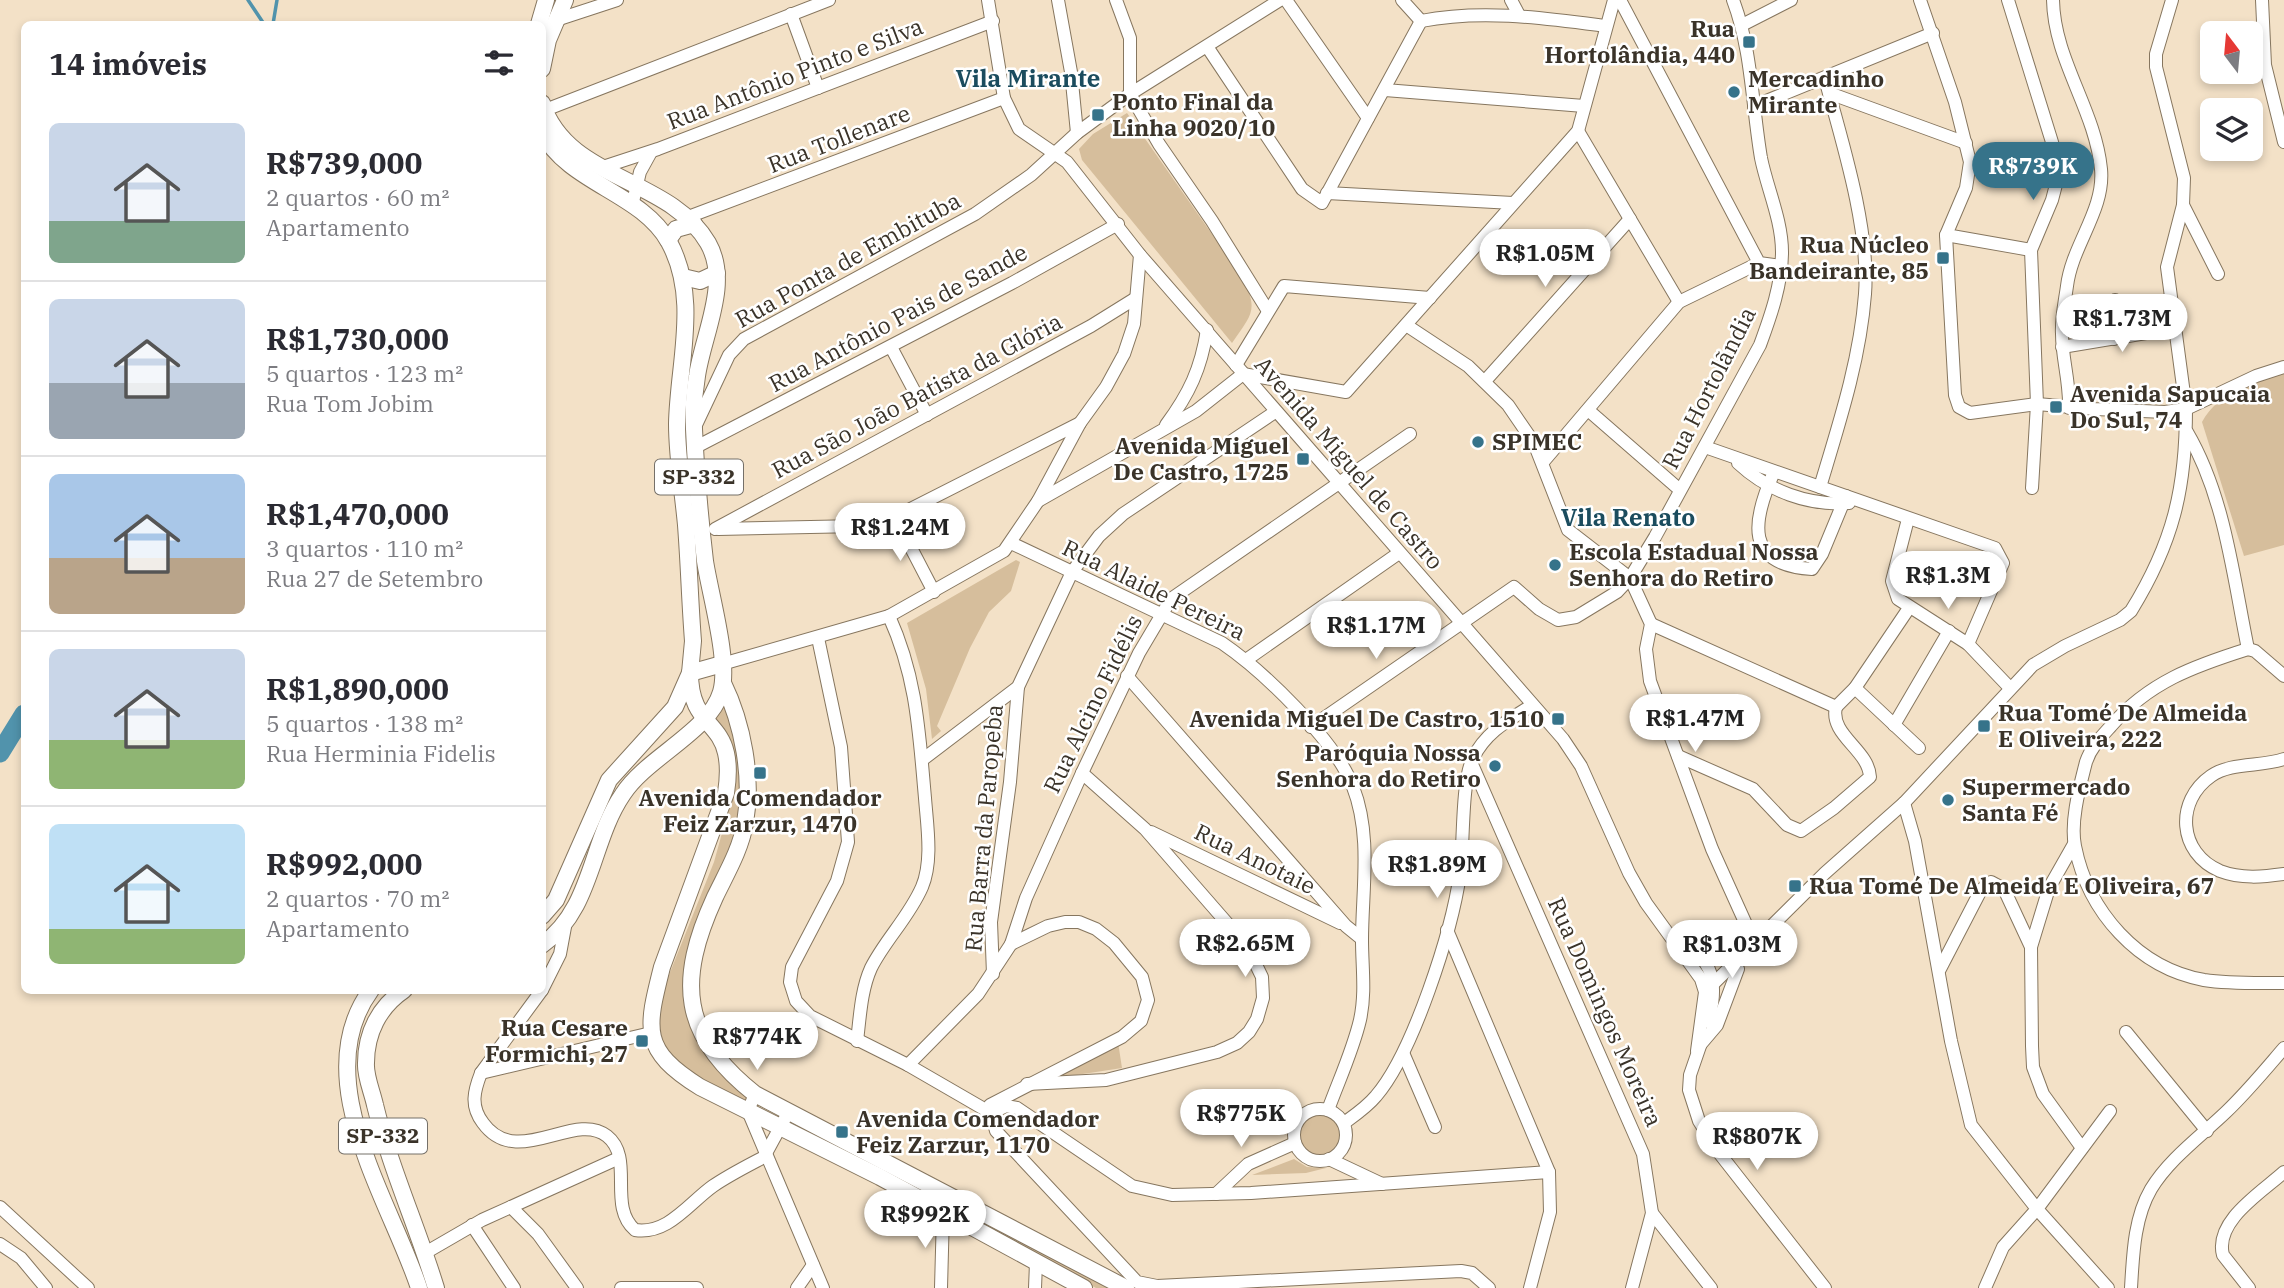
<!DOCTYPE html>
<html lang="pt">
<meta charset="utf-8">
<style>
body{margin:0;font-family:"IBM Plex Serif",serif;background:#f7f7f7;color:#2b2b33;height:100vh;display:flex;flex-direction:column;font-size:26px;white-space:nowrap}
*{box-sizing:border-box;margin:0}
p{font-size:23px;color:#7c7c81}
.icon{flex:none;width:38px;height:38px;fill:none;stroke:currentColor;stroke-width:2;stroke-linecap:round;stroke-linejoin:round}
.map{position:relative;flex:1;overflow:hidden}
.side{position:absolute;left:21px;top:21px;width:525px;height:973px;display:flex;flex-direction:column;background:#fff;border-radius:10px;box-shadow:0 4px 10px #0003}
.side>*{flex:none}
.needle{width:46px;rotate:344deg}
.controls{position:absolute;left:2200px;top:21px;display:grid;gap:14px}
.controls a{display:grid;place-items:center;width:63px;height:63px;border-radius:10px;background:#fff;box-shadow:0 4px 10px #0003;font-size:35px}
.price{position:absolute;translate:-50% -60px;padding:0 16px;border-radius:24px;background:#fff;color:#222;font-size:23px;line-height:46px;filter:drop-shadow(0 2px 4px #0008)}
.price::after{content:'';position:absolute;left:50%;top:42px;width:21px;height:16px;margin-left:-10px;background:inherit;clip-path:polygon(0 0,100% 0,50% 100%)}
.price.active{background:#36738a;color:#fff}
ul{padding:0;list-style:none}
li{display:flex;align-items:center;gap:21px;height:175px;padding:0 28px}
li+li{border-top:2px solid #e1e1e2}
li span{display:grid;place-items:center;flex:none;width:196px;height:140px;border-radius:10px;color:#555}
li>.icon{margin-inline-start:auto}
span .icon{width:84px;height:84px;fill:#fffc;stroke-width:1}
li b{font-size:30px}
h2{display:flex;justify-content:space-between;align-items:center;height:84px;padding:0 28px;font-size:30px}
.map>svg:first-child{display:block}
.green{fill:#d6be9c}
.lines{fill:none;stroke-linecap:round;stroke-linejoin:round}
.stream{stroke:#5193ac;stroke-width:3.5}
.river{stroke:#5193ac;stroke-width:19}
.minor-casing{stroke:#86765f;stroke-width:14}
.major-casing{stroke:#86765f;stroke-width:18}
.minor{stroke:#fff;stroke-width:12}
.major{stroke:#fff;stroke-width:16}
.poi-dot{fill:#36738a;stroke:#fff;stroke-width:2.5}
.labels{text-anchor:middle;stroke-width:5;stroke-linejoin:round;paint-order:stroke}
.shield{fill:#fff;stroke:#757069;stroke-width:2}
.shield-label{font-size:21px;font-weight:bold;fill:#3a3329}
.poi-label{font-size:23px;font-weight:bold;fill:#3a3329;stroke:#fff;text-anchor:start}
.street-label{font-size:23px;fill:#3a3329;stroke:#fff}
.neighbourhood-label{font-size:24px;font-weight:bold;fill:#1b4c5e;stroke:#fff}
</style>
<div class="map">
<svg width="2284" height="1288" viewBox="0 0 2284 1288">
<rect width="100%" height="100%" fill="#f3e1c7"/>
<g class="green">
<path d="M 1127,113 L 1242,277 C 1259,310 1252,314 1232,343 L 1082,160 L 1079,149 L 1093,134 Z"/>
<path d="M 2284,371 L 2284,545 L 2244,556 L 2202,422 C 2219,391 2252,384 2284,371 Z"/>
<polygon points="1016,560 1020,562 1011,591 989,612 970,648 937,726 941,731 932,739 926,689 907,623"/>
<polygon points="724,694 741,771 739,832 703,914 694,1030 708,1059 750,1095 745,1105 679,1070 658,1035 658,1009 665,985 714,862 735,786 735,763 709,721"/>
<polygon points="1118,1042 1122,1068 1037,1081"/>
<circle cx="1320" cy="1134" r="21"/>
<polygon points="795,1120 1112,1288 1096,1288 791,1128"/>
<polygon points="1294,1159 1307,1167 1326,1168 1306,1173 1252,1175"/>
</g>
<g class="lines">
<g class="stream">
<polyline points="248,0 264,24"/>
<polyline points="273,24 277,0"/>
</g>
<polyline class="river" points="0,753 24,714"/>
<defs>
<g id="minor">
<polyline points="988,0 1004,98 1019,129 1067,162 1140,255 1563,739 1581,766 1629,873 1646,903 1701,979 1705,992 1697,1051"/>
<polyline points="1058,0 1071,72 1077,133"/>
<polyline points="1116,0 1130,38 1130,94 1159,144 1212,221 1268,311"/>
<polyline points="1286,0 1368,118"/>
<polyline points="1402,0 1421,21"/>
<polyline points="1511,0 1519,15"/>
<polyline points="1620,0 1759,263 1781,266"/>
<polyline points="1920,0 1955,102 1970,162 1966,188 1946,235 1955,395 1959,407 1970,413 2037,404 2095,409 2165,412 2186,409 2167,267 2183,205 2184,178 2156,67 2156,54 2172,0"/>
<polyline points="2008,0 2056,155 2058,177 2052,200 2031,250 2037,404 2032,488"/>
<path d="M 2053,0 C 2054,60 2095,109 2101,169 C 2105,210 2072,245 2067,286 C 2065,301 2061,318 2062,334 C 2062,359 2070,382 2069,408"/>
<polyline points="2262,0 2265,65 2284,142"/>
<polyline points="791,14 818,88"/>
<polyline points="556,20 617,0"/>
<path d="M 1421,21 C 1482,9 1544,18 1606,26"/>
<polyline points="1742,25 1791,0"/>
<polyline points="1208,48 1302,189 1322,203 1421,21"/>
<polyline points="1385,90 1584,106"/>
<polyline points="1829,93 1966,143"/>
<polyline points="1754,106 1933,33"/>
<polyline points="545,110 829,0"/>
<polyline points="1578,131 1679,302"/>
<polyline points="600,168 658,149 993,21"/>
<polyline points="1327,193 1513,203"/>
<polyline points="2183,205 2218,274"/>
<polyline points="632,206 640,172 651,152"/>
<polyline points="688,217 1004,98"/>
<polyline points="1946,235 2031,250"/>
<polyline points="1406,325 1468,366 1508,405 1534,443 1568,530 1630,578 1651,624 1646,649 1650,681 1712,849 1754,942"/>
<polyline points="2114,339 2115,300"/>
<polyline points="891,347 927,415"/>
<polyline points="2062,347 2176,328"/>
<polyline points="1236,365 1284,286 1430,298"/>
<polyline points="1485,381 1630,219"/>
<polyline points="1588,410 1680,490"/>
<path d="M 1166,425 C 1189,394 1201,369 1207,330"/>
<polyline points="695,427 729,355 744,339 975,214 1031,175 1077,133 1130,94 1280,0"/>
<path d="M 2187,432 C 2225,497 2233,576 2248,649 C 2194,666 2149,682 2111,726 C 2101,737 2091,747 2086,762 C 2080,786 2070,821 2075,846 C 2088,912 2138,968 2204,980 C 2230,984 2258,983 2284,983"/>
<polyline points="696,447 1012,283 1118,224"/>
<polyline points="1705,447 1995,548 2003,563 1968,644"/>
<polyline points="1543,462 1679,302 1759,263"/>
<path d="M 1738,463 C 1768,491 1808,506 1849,503"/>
<path d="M 1774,472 C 1752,521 1744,565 1812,569 L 1822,554 L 1846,496"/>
<path d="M 1820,487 C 1839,424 1860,360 1865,294 C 1870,230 1842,141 1825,79"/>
<polyline points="1038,501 1196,411 1243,374 1346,392 1578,131 1614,0"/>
<polyline points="896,519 934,592"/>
<polyline points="1908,519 1892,581 1898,599 1968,644 2010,688"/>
<polyline points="715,529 1091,326 1136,298"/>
<polyline points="718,529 859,526 885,522 1080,423"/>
<path d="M 1011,543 L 1222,643 C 1263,671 1336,741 1353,787 C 1372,835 1362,891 1362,940 C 1362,967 1366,993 1360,1020 C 1353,1050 1339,1080 1328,1110"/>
<polyline points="1651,624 1836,707"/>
<polyline points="818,638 841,747 848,842 837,881 792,967 790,982 796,1001 810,1016 908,1065 991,1113"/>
<polyline points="2248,649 2255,651 2284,676"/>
<polyline points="1246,660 1399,553"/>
<polyline points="722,664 889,616 1004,551 1038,501 1080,423 1106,387 1124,354 1134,324 1140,255"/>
<polyline points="1127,676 1346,926 1362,939"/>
<polyline points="1855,688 1919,748"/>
<polyline points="1836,707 1855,688 1909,608"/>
<polyline points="1894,725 1949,631"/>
<path d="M 1311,727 L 1514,587 L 1539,609 L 1558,620 L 1576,617 L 1617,592 L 1630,578 L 1655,537 L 1760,345 C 1771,315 1782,284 1782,252 C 1782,220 1767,188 1761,158 C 1752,105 1752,50 1733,0"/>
<path d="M 1678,756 L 1753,789 L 1787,825 L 1801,831 L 1834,808 L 1870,777 C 1869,750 1829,735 1836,707"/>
<path d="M 2284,759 C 2261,767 2231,762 2211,776 C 2175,801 2178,853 2220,871 C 2241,879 2263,877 2284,874"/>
<polyline points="922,760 1018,687 1072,572 1099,536 1123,514 1275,412"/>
<polyline points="1471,762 1643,1154 1652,1213 1632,1288"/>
<polyline points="1904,803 1915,841 1951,1041 1971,1125 2037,1209 2003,1247 1985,1288"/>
<polyline points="1151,832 1340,923"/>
<polyline points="2074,844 2049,888 2031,947 2032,1046 2033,1067 2043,1094 2082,1148"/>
<polyline points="1447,930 1549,1172 1550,1212 1530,1288"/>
<path d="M 1677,937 C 1714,959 1719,984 1708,1022"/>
<polyline points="1011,944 1026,898 1082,773 1139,653 1171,599 1410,434"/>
<polyline points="1940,969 1981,890 1991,882 2004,889 2031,947"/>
<polyline points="993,974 991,922 1010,782 1018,687"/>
<path d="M 542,990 L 481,1073 C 474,1091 470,1106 483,1123 C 517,1170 574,1110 607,1136 C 635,1158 607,1206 635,1230 C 668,1235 689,1203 713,1186 C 729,1175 747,1166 764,1157"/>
<polyline points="542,990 560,954 565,927"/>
<path d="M 1705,992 L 1825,873 L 1904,803 L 2033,665 L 2065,646 L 2120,620 L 2131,611 C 2173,543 2186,489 2186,409 L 2256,376 L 2284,367"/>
<polyline points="2126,1032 2207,1131"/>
<path d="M 857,1041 C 860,1017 861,990 871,968 C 885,940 909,917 922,887 C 933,861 927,825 925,798 C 919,732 917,678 889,616"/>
<polyline points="1700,1045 1717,1025 1738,969"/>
<polyline points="1700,1046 1690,1075 1689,1090 1699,1121 1720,1154 1825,1288"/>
<polyline points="1404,1055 1435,1127"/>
<polyline points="908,1065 978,994 1011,944 1048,926 1065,922 1079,922 1096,929 1114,943 1142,977 1148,1000 1141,1021 1122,1037 990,1105"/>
<polyline points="481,1073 651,1033"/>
<polyline points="1027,1084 1106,1080 1217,1052 1237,1043 1249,1032 1257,1019 1263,998 1262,977 1247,946 1145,829 1082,773"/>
<polyline points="755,1094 748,1111 823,1288"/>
<circle cx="1320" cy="1135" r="26"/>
<polyline points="991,1113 1006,1106 1017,1108 1132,1186 1172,1195 1251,1193 1549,1172"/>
<polyline points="991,1113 996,1131 1137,1282 1157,1286 1461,1271 1472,1273 1489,1288"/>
<path d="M 1344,1123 C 1355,1115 1367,1107 1376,1096 C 1413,1053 1452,931 1460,874 C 1464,845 1461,782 1473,758 C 1486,732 1507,721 1531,706"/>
<polyline points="764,1157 789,1111"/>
<polyline points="1329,1159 1382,1184"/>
<polyline points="1216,1194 1248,1164 1295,1143"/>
<polyline points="0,1207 88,1288"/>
<polyline points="511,1207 538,1234 577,1288"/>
<polyline points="1652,1213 1711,1288"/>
<polyline points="472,1225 514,1288"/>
<polyline points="0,1244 21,1258 46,1288"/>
<polyline points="425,1253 482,1220 619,1158"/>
<polyline points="621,1288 697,1288"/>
<polyline points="797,1288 813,1265"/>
<polyline points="941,1288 943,1213"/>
<polyline points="1035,1288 1036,1263"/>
<polyline points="2108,1288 2037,1209 2110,1111"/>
<path d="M 2131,1288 C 2133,1255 2134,1218 2151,1189 C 2169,1159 2201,1136 2226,1112 C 2247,1092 2265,1070 2284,1048"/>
<path d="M 2249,1288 L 2223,1255 C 2214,1221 2262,1192 2284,1172"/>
</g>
<g id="major">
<polyline points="539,24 546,0"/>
<polyline points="542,69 548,40 565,0"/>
<path d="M 542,103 C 567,181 670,177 708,243 C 731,283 703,334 697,376 C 694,393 693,412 694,429 C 696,473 700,518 705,561 C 710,594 730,662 721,692 C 710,731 646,758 623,794 C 590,842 593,909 542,945"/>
<path d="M 542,132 C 569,184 641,192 669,242 C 700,299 678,363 677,424 C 677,458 683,492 686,525 C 689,564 690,603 693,641 L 690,673 L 675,707 L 609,780 L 556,900 L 542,916"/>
<polyline points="668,240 676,229 694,224"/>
<polyline points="683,277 700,281 717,273"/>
<path d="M 690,673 C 690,722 719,721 726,753 C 729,766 728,780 726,793 L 662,967 C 646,1030 641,1050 700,1087 L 880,1177 L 1084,1288"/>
<polyline points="690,673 722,664"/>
<path d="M 723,683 C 743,724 753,778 745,823 C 741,849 726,874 715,897 C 677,980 680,1035 755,1094 L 1126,1288"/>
<path d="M 371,990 C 306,1078 391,1202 419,1288"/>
<path d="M 404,990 C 379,1007 366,1033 366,1063 C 365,1076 372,1091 375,1105 C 390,1167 417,1226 436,1288"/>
</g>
</defs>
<use href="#minor" class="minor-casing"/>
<use href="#major" class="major-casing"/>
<use href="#minor" class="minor"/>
<use href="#major" class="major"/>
</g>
<g class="poi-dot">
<rect x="1742" y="35" width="14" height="14" rx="3.5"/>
<circle cx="1734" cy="92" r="7"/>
<rect x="1091" y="108" width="14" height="14" rx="3.5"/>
<rect x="1936" y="251" width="14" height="14" rx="3.5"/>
<rect x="2049" y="400" width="14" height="14" rx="3.5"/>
<circle cx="1478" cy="442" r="7"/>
<rect x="1296" y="452" width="14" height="14" rx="3.5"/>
<circle cx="1555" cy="565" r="7"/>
<rect x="1551" y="712" width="14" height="14" rx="3.5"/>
<rect x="1977" y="719" width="14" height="14" rx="3.5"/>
<circle cx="1495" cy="766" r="7"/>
<rect x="753" y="766" width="14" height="14" rx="3.5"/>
<circle cx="1948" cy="800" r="7"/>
<rect x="1788" y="879" width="14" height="14" rx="3.5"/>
<rect x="635" y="1034" width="14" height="14" rx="3.5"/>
<rect x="835" y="1125" width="14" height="14" rx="3.5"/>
</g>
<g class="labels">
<g class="shield">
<rect x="655" y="459.5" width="88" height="35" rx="5"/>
<rect x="339" y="1118.5" width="88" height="35" rx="5"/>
</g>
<g class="shield-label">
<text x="699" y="484">SP-332</text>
<text x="383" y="1143">SP-332</text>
</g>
<g class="poi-label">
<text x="1735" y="37" text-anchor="end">Rua<tspan x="1735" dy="26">Hortolândia, 440</tspan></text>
<text x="1748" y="87">Mercadinho<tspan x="1748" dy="26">Mirante</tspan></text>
<text x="1112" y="110">Ponto Final da<tspan x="1112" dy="26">Linha 9020/10</tspan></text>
<text x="1929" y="253" text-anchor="end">Rua Núcleo<tspan x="1929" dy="26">Bandeirante, 85</tspan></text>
<text x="2070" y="402">Avenida Sapucaia<tspan x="2070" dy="26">Do Sul, 74</tspan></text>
<text x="1492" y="450">SPIMEC</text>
<text x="1289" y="454" text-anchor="end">Avenida Miguel<tspan x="1289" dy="26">De Castro, 1725</tspan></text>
<text x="1569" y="560">Escola Estadual Nossa<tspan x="1569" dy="26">Senhora do Retiro</tspan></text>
<text x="1998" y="721">Rua Tomé De Almeida<tspan x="1998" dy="26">E Oliveira, 222</tspan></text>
<text x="1544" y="727" text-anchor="end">Avenida Miguel De Castro, 1510</text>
<text x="1481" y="761" text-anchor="end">Paróquia Nossa<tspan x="1481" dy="26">Senhora do Retiro</tspan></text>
<text x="1962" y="795">Supermercado<tspan x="1962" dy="26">Santa Fé</tspan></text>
<text x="760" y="806" text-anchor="middle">Avenida Comendador<tspan x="760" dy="26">Feiz Zarzur, 1470</tspan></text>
<text x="1809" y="894">Rua Tomé De Almeida E Oliveira, 67</text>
<text x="628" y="1036" text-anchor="end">Rua Cesare<tspan x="628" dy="26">Formichi, 27</tspan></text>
<text x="856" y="1127">Avenida Comendador<tspan x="856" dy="26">Feiz Zarzur, 1170</tspan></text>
</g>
<g class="street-label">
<text transform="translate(795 74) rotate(-21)" y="8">Rua Antônio Pinto e Silva</text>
<text transform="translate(839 139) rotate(-21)" y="8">Rua Tollenare</text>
<text transform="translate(848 260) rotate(-29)" y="8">Rua Ponta de Embituba</text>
<text transform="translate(898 318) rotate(-28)" y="8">Rua Antônio Pais de Sande</text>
<text transform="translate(1709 388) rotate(-63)" y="8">Rua Hortolãndia</text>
<text transform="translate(917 396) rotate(-28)" y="8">Rua São João Batista da Glória</text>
<text transform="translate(1349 463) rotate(49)" y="8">Avenida Miguel de Castro</text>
<text transform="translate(1154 590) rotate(26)" y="8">Rua Alaide Pereira</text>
<text transform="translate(1093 704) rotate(-64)" y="8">Rua Alcino Fidélis</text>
<text transform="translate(984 828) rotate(-85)" y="8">Rua Barra da Paropeba</text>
<text transform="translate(1255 859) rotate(26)" y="8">Rua Anotaie</text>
<text transform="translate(1605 1012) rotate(66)" y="8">Rua Domingos Moreira</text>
</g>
<g class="neighbourhood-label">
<text x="1028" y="87">Vila Mirante</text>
<text x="1628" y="526">Vila Renato</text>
</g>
</g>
</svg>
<div class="controls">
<a><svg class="needle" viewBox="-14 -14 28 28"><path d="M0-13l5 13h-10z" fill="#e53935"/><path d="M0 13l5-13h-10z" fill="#7c7c81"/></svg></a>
<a><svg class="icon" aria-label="layers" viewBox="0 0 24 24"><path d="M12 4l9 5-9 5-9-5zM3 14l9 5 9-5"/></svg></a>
</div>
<b class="price active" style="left:2033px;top:202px">R$739K</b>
<b class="price" style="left:1545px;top:289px">R$1.05M</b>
<b class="price" style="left:2122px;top:354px">R$1.73M</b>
<b class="price" style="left:900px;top:563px">R$1.24M</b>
<b class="price" style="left:1948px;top:611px">R$1.3M</b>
<b class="price" style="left:1376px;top:661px">R$1.17M</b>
<b class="price" style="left:1695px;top:754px">R$1.47M</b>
<b class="price" style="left:1437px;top:900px">R$1.89M</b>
<b class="price" style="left:1245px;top:979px">R$2.65M</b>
<b class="price" style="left:1732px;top:980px">R$1.03M</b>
<b class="price" style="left:757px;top:1072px">R$774K</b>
<b class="price" style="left:1241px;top:1149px">R$775K</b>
<b class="price" style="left:1757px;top:1172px">R$807K</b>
<b class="price" style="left:925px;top:1250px">R$992K</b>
<section class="side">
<h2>14 imóveis<svg class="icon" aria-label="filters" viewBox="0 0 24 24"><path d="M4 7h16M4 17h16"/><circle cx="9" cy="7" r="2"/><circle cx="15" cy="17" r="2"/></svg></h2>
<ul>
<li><span style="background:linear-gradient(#c9d6e8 70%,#7fa58c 0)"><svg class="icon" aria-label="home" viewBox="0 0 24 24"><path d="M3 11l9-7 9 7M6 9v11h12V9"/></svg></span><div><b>R$739,000</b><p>2 quartos · 60 m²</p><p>Apartamento</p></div></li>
<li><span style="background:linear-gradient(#c9d6e8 60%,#9aa5b1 0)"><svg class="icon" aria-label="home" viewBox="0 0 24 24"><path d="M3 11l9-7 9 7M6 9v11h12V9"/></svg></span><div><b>R$1,730,000</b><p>5 quartos · 123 m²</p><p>Rua Tom Jobim</p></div></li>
<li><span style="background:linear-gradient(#a9c7e8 60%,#b9a48a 0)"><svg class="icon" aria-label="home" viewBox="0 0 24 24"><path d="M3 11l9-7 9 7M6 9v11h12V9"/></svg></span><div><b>R$1,470,000</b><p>3 quartos · 110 m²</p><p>Rua 27 de Setembro</p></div></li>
<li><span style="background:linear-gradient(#c9d6e8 65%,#8fb573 0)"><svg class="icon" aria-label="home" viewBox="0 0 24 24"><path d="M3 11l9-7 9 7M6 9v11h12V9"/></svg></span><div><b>R$1,890,000</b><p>5 quartos · 138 m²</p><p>Rua Herminia Fidelis</p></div></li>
<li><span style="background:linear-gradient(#bfe0f5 75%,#8fb573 0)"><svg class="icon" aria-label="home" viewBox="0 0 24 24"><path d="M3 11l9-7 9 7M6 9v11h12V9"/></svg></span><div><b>R$992,000</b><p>2 quartos · 70 m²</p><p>Apartamento</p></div></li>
</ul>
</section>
</div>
